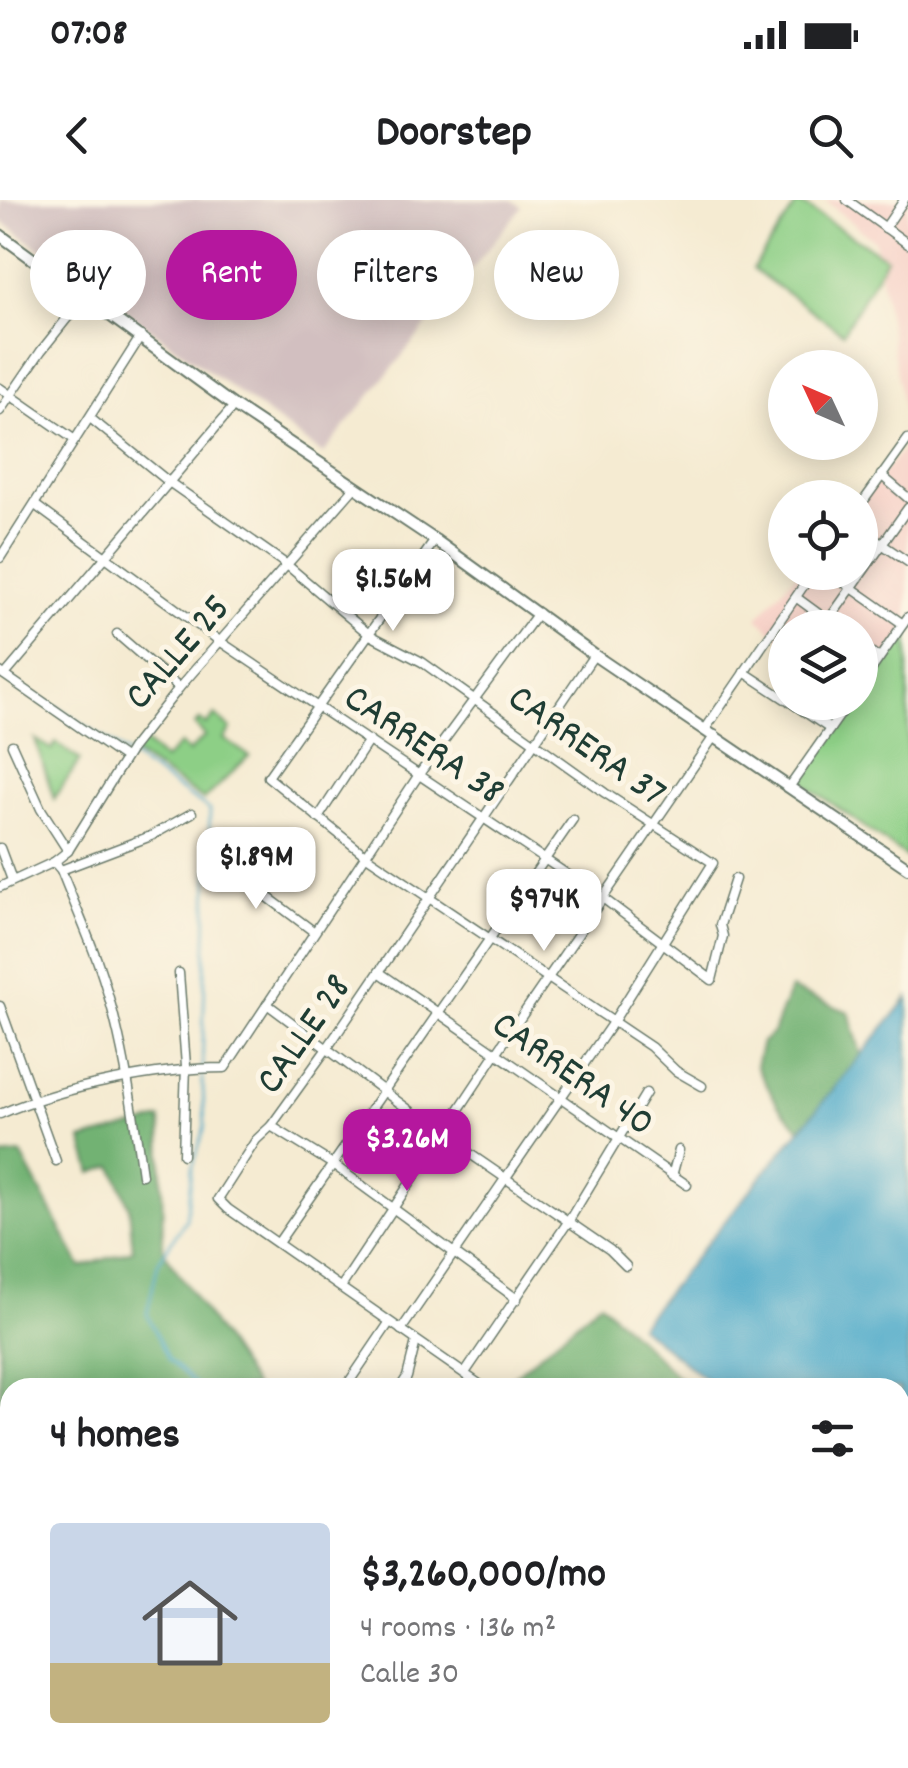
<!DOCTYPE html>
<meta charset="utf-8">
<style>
body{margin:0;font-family:Dekko,sans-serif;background:#f2f2f2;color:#202124;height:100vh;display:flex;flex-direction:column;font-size:38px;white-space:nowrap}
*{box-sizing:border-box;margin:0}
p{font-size:32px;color:#757577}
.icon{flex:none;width:55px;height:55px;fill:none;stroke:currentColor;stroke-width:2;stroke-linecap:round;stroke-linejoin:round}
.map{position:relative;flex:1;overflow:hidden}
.panel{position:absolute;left:0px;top:1178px;width:910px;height:392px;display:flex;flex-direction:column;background:#fff;border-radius:30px 30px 0 0;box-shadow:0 5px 25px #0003}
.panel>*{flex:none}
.top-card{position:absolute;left:30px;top:30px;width:850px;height:90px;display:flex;gap:20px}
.needle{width:65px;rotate:314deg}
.buttons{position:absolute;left:768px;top:150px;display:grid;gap:20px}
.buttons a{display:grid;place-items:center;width:110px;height:110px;border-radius:50%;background:#fff;box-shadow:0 5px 25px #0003;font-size:50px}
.price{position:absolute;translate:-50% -85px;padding:0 22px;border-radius:20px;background:#fff;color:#222;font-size:32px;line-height:65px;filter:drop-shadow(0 2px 5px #0008)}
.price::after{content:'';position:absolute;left:50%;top:60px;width:30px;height:22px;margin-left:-15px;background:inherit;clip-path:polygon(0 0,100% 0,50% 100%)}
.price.selected{background:#b5179e;color:#fff}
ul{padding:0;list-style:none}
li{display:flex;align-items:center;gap:30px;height:250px;padding:0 50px}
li+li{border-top:2px solid #e0e0e0}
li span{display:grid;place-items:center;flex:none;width:280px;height:200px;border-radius:10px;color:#555}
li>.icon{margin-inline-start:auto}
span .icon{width:120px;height:120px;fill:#fffc;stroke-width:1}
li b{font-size:42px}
h2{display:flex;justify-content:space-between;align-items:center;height:120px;padding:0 50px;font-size:42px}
.pill{padding:0 35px;border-radius:45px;background:#fff;box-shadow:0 5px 25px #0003;font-size:35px;line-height:90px}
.pill.selected{background:#b5179e;color:#fff}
.status{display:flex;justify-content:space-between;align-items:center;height:70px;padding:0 50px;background:#fff;direction:ltr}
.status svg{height:28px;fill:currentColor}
header{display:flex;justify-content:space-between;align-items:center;height:130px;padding:0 50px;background:#fff;font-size:45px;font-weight:700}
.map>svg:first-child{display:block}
.built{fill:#f7d1c8}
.industrial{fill:#d2bfc0}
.green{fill:#8dcf86;stroke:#56865d;stroke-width:2.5}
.forest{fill:#72b273;stroke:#487854;stroke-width:2.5}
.water{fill:#4ba9c9;stroke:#35737e;stroke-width:2.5}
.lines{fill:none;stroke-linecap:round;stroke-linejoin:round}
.stream{stroke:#4ba9c9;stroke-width:2.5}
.minor-casing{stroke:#6a7a6b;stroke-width:11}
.major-casing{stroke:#6a7a6b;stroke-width:14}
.minor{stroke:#fff;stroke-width:8}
.major{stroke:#fff;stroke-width:10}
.labels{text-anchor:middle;stroke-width:10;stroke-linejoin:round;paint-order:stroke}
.street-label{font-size:40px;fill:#1f3d34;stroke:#fcf5e5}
</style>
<div class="status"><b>07:08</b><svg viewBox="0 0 49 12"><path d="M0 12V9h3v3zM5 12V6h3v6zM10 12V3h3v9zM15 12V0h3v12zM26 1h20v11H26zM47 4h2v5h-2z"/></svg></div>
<header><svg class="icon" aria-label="back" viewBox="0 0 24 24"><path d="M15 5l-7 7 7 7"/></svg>Doorstep<svg class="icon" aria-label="search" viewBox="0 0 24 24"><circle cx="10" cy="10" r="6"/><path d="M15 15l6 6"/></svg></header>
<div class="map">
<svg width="908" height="1568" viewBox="0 0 908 1568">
<rect width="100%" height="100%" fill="#fcf5e5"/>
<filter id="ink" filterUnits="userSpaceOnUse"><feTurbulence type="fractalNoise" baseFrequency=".01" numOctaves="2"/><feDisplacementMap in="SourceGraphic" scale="20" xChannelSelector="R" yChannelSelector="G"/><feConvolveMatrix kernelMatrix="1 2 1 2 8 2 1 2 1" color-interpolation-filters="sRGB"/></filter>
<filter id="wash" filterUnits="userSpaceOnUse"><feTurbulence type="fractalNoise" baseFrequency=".0048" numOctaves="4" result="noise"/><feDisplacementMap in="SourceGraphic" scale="40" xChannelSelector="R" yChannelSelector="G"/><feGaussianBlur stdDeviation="2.25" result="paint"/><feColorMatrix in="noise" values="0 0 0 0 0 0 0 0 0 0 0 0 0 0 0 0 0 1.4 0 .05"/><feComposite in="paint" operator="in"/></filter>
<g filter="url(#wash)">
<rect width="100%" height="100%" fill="#f5ebd2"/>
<g class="built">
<polygon points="825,0 908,0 908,239 875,41"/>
<polygon points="908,244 908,549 854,503 860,502 860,428 785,428 785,442 757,418 797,373 860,372 860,300"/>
</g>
<polygon class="industrial" points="0,0 512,0 522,7 323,254 0,20"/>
<g class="green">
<polygon points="798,2 886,58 843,133 753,69"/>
<polygon points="908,433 908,658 800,581"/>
<polygon points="215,515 231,529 224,539 249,556 204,600 133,553 143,541 164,560 180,544 189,552 205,536 195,525 200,520 206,525"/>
<polygon points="35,539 52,549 56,543 80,560 54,599"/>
</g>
<g class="forest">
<polygon points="790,789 849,812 863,861 800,929 778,905 756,866 762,842 773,833"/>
<polygon points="161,919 163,1050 255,1187 10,1188 10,1560 900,1560 900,1339 908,1346 908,1568 0,1568 0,956 21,954 81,1067 133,1050 129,1006 113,966 92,973 82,940"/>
<polygon points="600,1102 688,1187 502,1187"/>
</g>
<g class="water">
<polygon points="908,798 908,1346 900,1339 900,1188 715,1187 639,1126"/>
<polygon points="908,1495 908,1567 765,1568 703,1560 900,1560 900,1496"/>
<polygon points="372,1560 597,1560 591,1568 364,1568"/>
</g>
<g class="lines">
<g class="stream">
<polyline points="57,507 210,610 202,871 205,926 192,969 186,1019 158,1063 147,1114 169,1160 200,1188"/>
<polyline points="301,1560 302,1568"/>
</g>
</g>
</g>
<g filter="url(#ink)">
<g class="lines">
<defs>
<g id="minor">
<polyline points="847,0 908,44"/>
<polyline points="885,28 904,0"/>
<polyline points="0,188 75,240"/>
<polyline points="0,211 41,151 84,97"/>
<polyline points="90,218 169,282 287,365 370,435 422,462 605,593 713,663 613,822 401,1130"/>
<polyline points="881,275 908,298"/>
<polyline points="35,305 221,442 604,699 712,780 723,736 720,725 735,679"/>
<polyline points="860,306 908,239"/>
<polyline points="867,334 908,362"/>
<polyline points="435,340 268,577 365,655 651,847 676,871 702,886"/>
<polyline points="0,358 141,136"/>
<polyline points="829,372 903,424"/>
<polyline points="797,398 838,428"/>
<polyline points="828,421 908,308"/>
<polyline points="117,434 179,488"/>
<polyline points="860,444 879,458"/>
<polyline points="0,472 124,558"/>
<polyline points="744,472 785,499"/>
<polyline points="5,475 234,206"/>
<polyline points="860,486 908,417"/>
<polyline points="790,502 830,529"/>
<polyline points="706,528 813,372"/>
<polyline points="12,545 41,609 68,651"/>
<polyline points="790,586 849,502"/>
<polyline points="318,618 369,540"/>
<polyline points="0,648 12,680"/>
<path d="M 54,662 L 61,670 C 73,701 87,732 98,763 C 122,831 132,903 142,975"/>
<polyline points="221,662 313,731"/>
<polyline points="61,670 151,636 192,613"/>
<polyline points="0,687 54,662 68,651 131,549 179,488 355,287"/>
<polyline points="379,772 687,985"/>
<polyline points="179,773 186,866 183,955"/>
<polyline points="267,804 444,936 610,1050 626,1066"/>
<polyline points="0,806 56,961"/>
<path d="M 0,914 C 62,887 158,868 225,868 L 420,573 L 538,413"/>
<polyline points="271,926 334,965 517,1099"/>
<polyline points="672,976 679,950"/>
<polyline points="278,1043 573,619"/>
<polyline points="341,1087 497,852 715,535"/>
<polyline points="465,1173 568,1022 646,893"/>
<polyline points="345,1188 389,1123"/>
<polyline points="400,1188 407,1177 416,1141"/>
<polyline points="485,1188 228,1009 218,999 256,940 271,926 328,847 594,455"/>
</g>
<polyline id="major" points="0,35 234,206 435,340 594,455 908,668"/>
</defs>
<use href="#minor" class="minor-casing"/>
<use href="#major" class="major-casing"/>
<use href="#minor" class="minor"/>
<use href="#major" class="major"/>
</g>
</g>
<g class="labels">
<g class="street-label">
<text transform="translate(175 450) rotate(-49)" y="14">CALLE 25</text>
<text transform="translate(426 542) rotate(34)" y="14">CARRERA 38</text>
<text transform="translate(589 543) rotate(35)" y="14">CARRERA 37</text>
<text transform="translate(301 832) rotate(-55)" y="14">CALLE 28</text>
<text transform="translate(575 871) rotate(35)" y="14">CARRERA 40</text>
</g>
</g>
</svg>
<div class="buttons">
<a><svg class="needle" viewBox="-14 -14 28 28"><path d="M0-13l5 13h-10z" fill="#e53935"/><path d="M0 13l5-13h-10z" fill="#757577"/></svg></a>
<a><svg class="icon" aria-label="locate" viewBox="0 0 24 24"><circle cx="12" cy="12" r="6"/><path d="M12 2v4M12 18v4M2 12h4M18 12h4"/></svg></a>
<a><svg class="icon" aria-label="layers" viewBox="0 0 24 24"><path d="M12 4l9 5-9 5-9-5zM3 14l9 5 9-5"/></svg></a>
</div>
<b class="price" style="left:393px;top:434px">$1.56M</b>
<b class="price" style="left:256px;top:712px">$1.89M</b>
<b class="price" style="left:544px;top:754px">$974K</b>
<b class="price selected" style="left:407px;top:994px">$3.26M</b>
<div class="top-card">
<a class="pill">Buy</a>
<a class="pill selected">Rent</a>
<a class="pill">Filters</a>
<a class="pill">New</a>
</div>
<section class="panel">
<h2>4 homes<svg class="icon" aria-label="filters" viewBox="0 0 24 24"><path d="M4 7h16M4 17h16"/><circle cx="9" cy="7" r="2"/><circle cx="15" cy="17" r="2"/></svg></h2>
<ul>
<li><span style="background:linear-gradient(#c9d6e8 70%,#c2b280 0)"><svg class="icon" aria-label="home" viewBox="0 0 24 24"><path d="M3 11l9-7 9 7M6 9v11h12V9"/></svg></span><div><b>$3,260,000/mo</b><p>4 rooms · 136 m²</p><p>Calle 30</p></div></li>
</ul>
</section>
</div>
